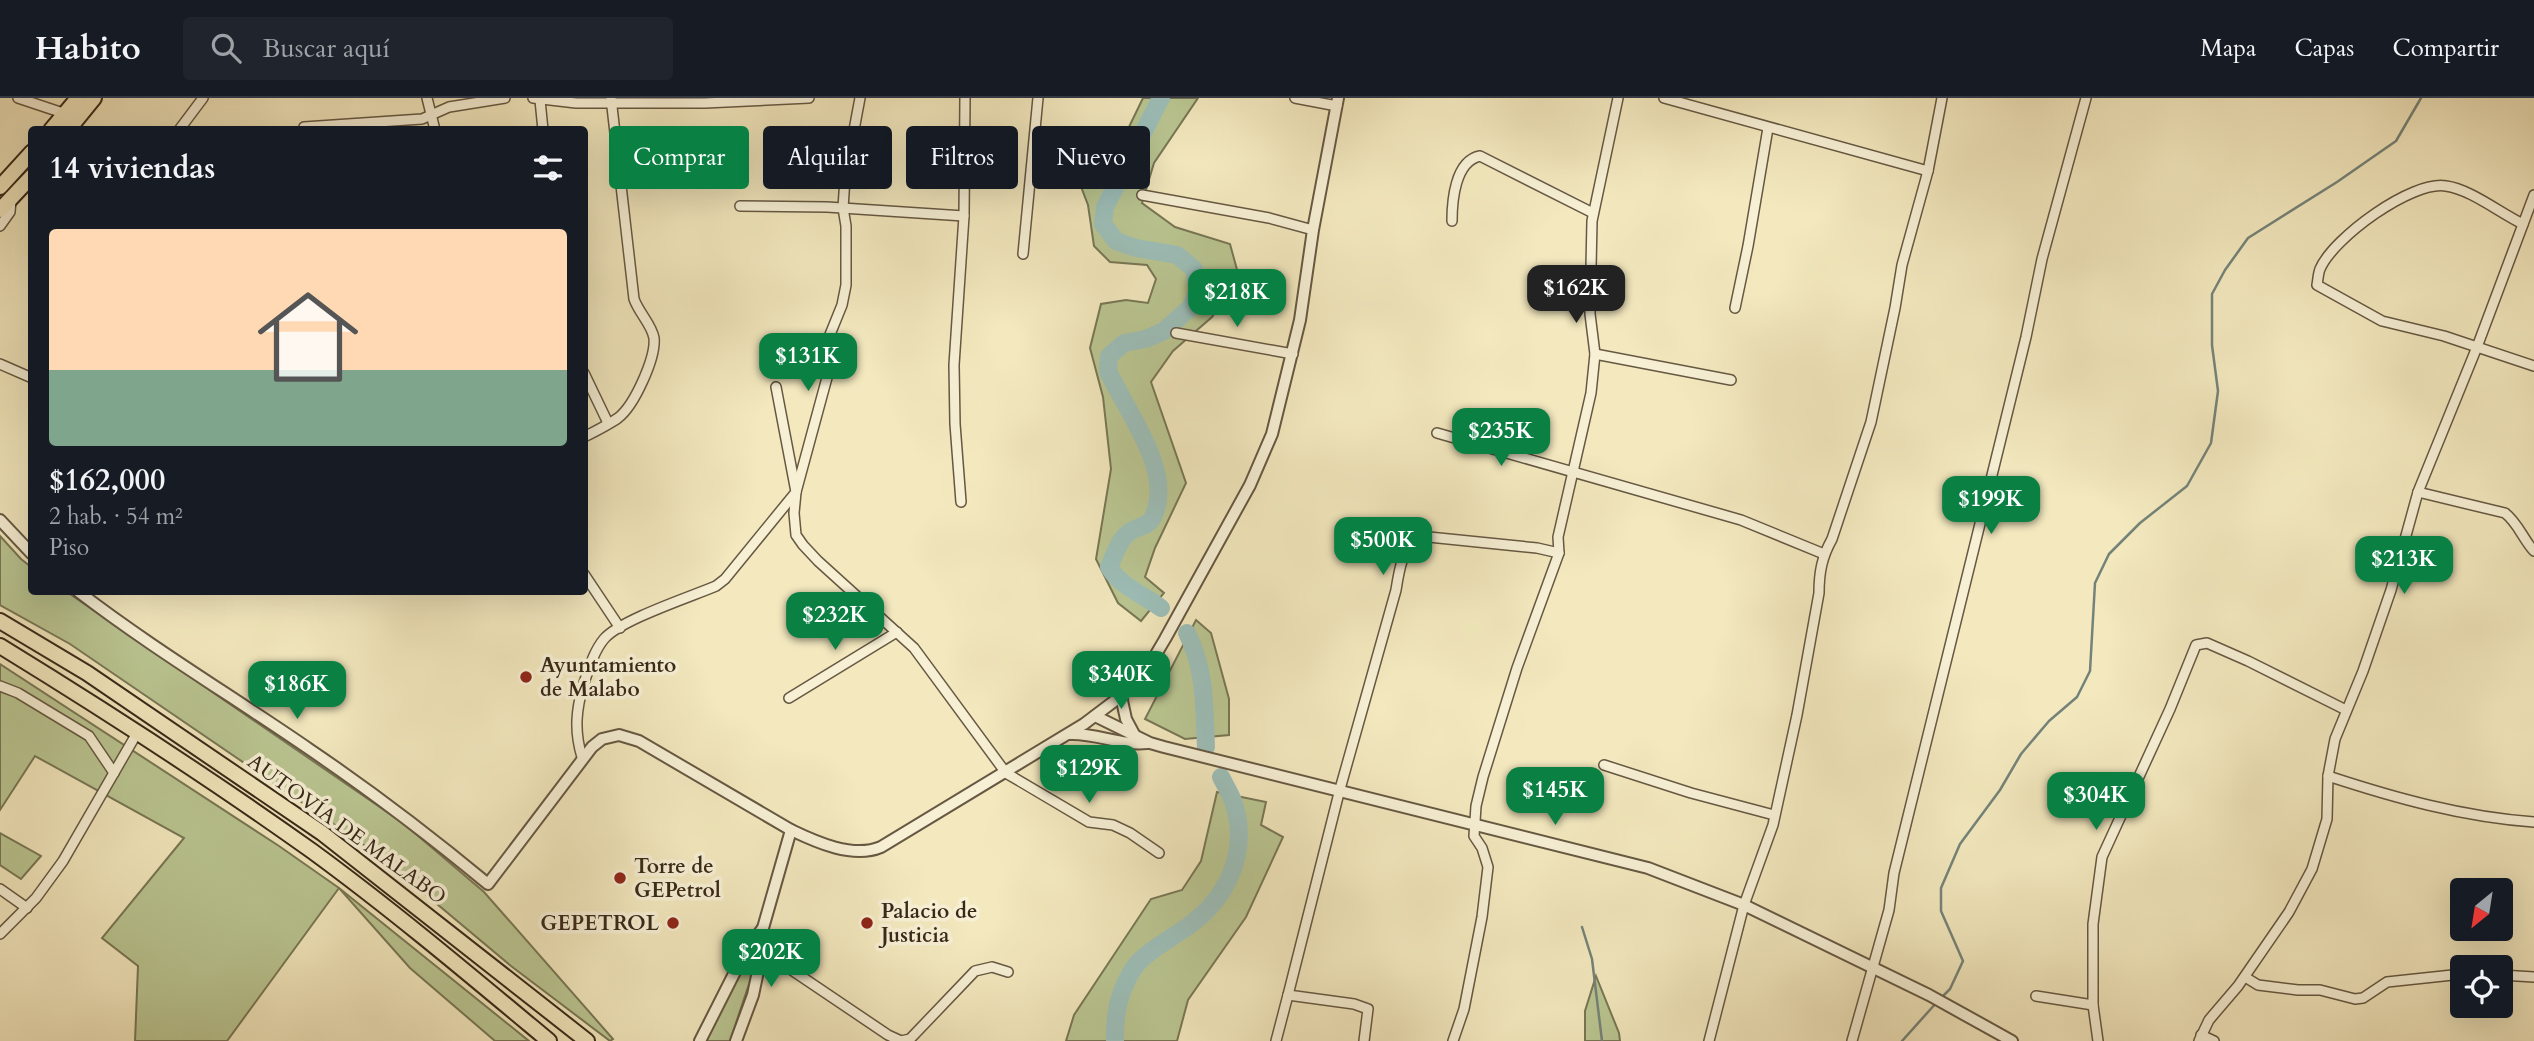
<!DOCTYPE html>
<html lang="es">
<meta charset="utf-8">
<style>
body{margin:0;font-family:Cardo,serif;background:#20242c;color:#f1f3f6;height:100vh;display:flex;flex-direction:column;font-size:26px;white-space:nowrap}
*{box-sizing:border-box;margin:0}
p{font-size:23px;color:#9ea1a6}
.icon{flex:none;width:38px;height:38px;fill:none;stroke:currentColor;stroke-width:2;stroke-linecap:round;stroke-linejoin:round}
.map{position:relative;flex:1;overflow:hidden}
.details{position:absolute;left:28px;top:28px;width:560px;height:469px;display:flex;flex-direction:column;background:#171b24;border-radius:7px;box-shadow:0 7px 28px #0002}
.details>*{flex:none}
.banner{position:absolute;left:609px;top:28px;width:665px;height:63px;display:flex;gap:14px}
.needle{width:46px;rotate:210deg}
.controls{position:absolute;left:2450px;top:780px;display:grid;gap:14px}
.controls a{display:grid;place-items:center;width:63px;height:63px;border-radius:7px;background:#171b24;box-shadow:0 7px 28px #0002;font-size:35px}
.price{position:absolute;translate:-50% -60px;padding:0 16px;border-radius:14px;background:#0b8043;color:#fff;font-size:23px;line-height:46px;filter:drop-shadow(0 2px 4px #0008)}
.price::after{content:'';position:absolute;left:50%;top:42px;width:21px;height:16px;margin-left:-10px;background:inherit;clip-path:polygon(0 0,100% 0,50% 100%)}
.price.on{background:#222;color:#fff}
ul{padding:0;list-style:none}
li{display:grid;align-content:center;gap:14px;height:371px;padding:0 21px}
li+li{border-top:2px solid #363941}
li span{display:grid;place-items:center;height:217px;border-radius:7px;color:#555}
li>.icon{margin-inline-start:auto}
span .icon{width:126px;height:126px;fill:#fffc;stroke-width:1}
li b{font-size:30px}
h2{display:flex;justify-content:space-between;align-items:center;height:84px;padding:0 21px;font-size:30px}
.chip{padding:0 24px;border-radius:7px;background:#171b24;box-shadow:0 7px 28px #0002;font-size:24px;line-height:63px}
.chip.on{background:#0b8043;color:#fff}
header{display:flex;align-items:center;gap:42px;box-sizing:border-box;height:98px;padding:0 35px;background:#171b24;border-bottom:2px solid #363941}
header strong{font-size:33px}
nav{display:flex;gap:38px;margin-inline-start:auto;font-size:24px}
.search{width:490px;height:63px;background:#20242c;display:flex;align-items:center;gap:18px;box-sizing:border-box;padding:0 24px;border-radius:7px;color:#9ea1a6;font-size:26px}
.map>svg:first-child{display:block}
.green{fill:#bac692;stroke:#787755;stroke-width:2}
.lines{fill:none;stroke-linecap:round;stroke-linejoin:round}
.stream{stroke:#748379;stroke-width:2.5}
.river{stroke:#9dbfb9;stroke-width:18}
.minor-casing{stroke:#665842;stroke-width:12}
.tertiary-casing{stroke:#665842;stroke-width:14}
.primary-casing{stroke:#372818;stroke-width:18}
.trunk-casing{stroke:#372818;stroke-width:18}
.minor{stroke:#f7f0d5;stroke-width:9}
.tertiary{stroke:#f7f0d5;stroke-width:10}
.primary{stroke:#f3e8be;stroke-width:14}
.trunk{stroke:#f3e8be;stroke-width:14}
.poi-dot{fill:#8f2418;stroke:#f7f0d5;stroke-width:2.5}
.labels{text-anchor:middle;stroke-width:7;stroke-linejoin:round;paint-order:stroke}
.poi-label{font-size:21px;font-weight:bold;fill:#372818;stroke:#f7f0d5;text-anchor:start}
.street-label{font-size:21px;fill:#372818;stroke:#f7f0d5}
</style>
<header>
<strong>Habito</strong>
<div class="search"><svg class="icon" aria-label="search" viewBox="0 0 24 24"><circle cx="10" cy="10" r="6"/><path d="M15 15l6 6"/></svg>Buscar aquí</div>
<nav><a>Mapa</a><a>Capas</a><a>Compartir</a></nav>
</header>
<div class="map">
<svg width="2534" height="943" viewBox="0 0 2534 943">
<rect width="100%" height="100%" fill="#f3e8be"/>
<filter id="stains"><feTurbulence type="fractalNoise" baseFrequency=".00286" numOctaves="4"/><feColorMatrix values="0 0 0 0 .2 0 0 0 0 .09 0 0 0 0 .02 0 0 0 .5 -.17"/></filter>
<radialGradient id="worn" r=".72"><stop offset=".6" stop-color="#630" stop-opacity="0"/><stop offset="1" stop-color="#630" stop-opacity=".3"/></radialGradient>
<g class="green">
<polygon points="1143,0 1198,0 1154,65 1142,105 1175,129 1230,146 1239,179 1212,219 1173,253 1151,284 1186,385 1155,450 1145,479 1164,495 1141,523 1118,505 1096,461 1111,371 1103,299 1090,250 1101,206 1126,202 1148,205 1156,181 1147,167 1110,164 1094,148 1088,107 1070,60 1080,40 1109,48 1129,29"/>
<polygon points="0,438 21,461 31,469 32,494 67,494 403,725 484,794 613,941 610,943 511,868 388,765 357,742 70,546 0,507"/>
<polygon points="1196,522 1211,535 1229,601 1229,637 1185,641 1145,621"/>
<polygon points="0,566 279,748 339,790 529,943 495,943 410,870 339,790 227,943 135,943 138,868 102,840 184,740 35,658 0,712"/>
<polygon points="1217,694 1266,704 1261,727 1283,739 1246,819 1188,902 1177,943 1066,943 1074,917 1151,801 1182,792 1201,763"/>
<polygon points="0,735 41,758 21,781 0,767"/>
<polygon points="756,846 755,868 730,943 706,943 746,858"/>
<polygon points="1596,878 1619,935 1620,943 1585,943 1585,913"/>
</g>
<g class="lines">
<g class="stream">
<polyline points="1582,829 1592,861 1602,943"/>
<polyline points="1942,899 1950,891 1963,863 1941,813 1941,790 1960,746 2000,692 2021,656 2049,623 2077,599 2090,573 2095,485 2109,456 2140,425 2187,388 2211,345 2218,293 2212,247 2212,196 2225,172 2248,140 2337,84 2396,43 2421,0"/>
<polyline points="1902,943 1937,904"/>
</g>
<g class="river">
<path d="M 1161,0 L 1105,109 L 1103,126 L 1116,143 L 1136,150 L 1177,157 L 1194,171 L 1198,193 L 1191,209 L 1164,233 L 1146,241 L 1124,245 L 1109,258 L 1108,273 C 1126,313 1175,374 1153,419 C 1148,430 1135,428 1127,436 C 1118,444 1114,458 1109,469 C 1121,489 1143,496 1161,510"/>
<path d="M 1187,535 C 1206,572 1204,610 1206,649"/>
<path d="M 1115,943 C 1114,916 1120,889 1136,867 C 1146,854 1173,839 1187,829 C 1228,800 1250,753 1233,703 C 1230,695 1225,687 1221,679"/>
</g>
<defs>
<g id="minor">
<polyline points="18,0 69,17"/>
<polyline points="427,0 435,32"/>
<polyline points="533,0 576,5 705,5 809,0"/>
<polyline points="860,0 845,80 843,110 846,128 846,187 842,207 827,244 828,276 796,394 794,415 796,437 803,447 818,463 914,550 1006,675 1089,724 1113,727 1130,735 1159,755"/>
<polyline points="1295,0 1337,8"/>
<polyline points="1664,0 1928,73"/>
<polyline points="540,2 543,32"/>
<polyline points="304,29 422,21 449,9 505,0"/>
<polyline points="179,32 203,0"/>
<polyline points="1142,97 1269,120 1313,132"/>
<polyline points="740,108 827,109 964,118"/>
<path d="M 1452,123 C 1452,103 1455,63 1480,58 L 1593,115"/>
<path d="M 2523,126 C 2500,115 2470,91 2446,88 C 2412,82 2333,140 2320,171 C 2318,176 2318,182 2317,187 L 2382,223 L 2444,238 L 2534,268"/>
<polyline points="0,128 10,114 11,102"/>
<polyline points="1023,156 1038,0"/>
<polyline points="1735,210 1748,148 1768,30"/>
<polyline points="1176,235 1293,256"/>
<polyline points="1595,256 1731,282"/>
<polyline points="0,266 32,280"/>
<polyline points="584,275 608,325"/>
<polyline points="1437,335 1741,422 1824,456"/>
<path d="M 584,339 C 596,333 608,327 618,320 C 634,308 656,260 654,240 C 652,227 639,215 634,201 L 611,0"/>
<path d="M 2418,394 L 2505,415 C 2518,425 2523,441 2534,453"/>
<polyline points="961,404 955,326 954,267 964,118 965,0"/>
<polyline points="584,476 620,530"/>
<polyline points="0,588 18,595 89,638 114,675"/>
<polyline points="789,600 897,534"/>
<path d="M 582,659 C 574,633 576,611 584,585 C 589,570 594,553 604,541 C 620,522 690,499 716,488 L 725,481 L 796,394 L 776,289"/>
<polyline points="1604,667 1691,695 1774,717"/>
<path d="M 2328,678 C 2395,700 2463,719 2534,724"/>
<polyline points="0,791 27,810"/>
<polyline points="0,836 36,800 63,763 137,635"/>
<polyline points="762,852 888,937 901,943"/>
<polyline points="2501,877 2534,879"/>
<polyline points="2245,879 2258,887 2298,892 2320,892 2355,901 2363,900 2387,884 2462,876"/>
<polyline points="2036,898 2093,907"/>
<polyline points="2201,937 2214,943"/>
<polyline points="901,943 910,941 975,873 992,869 1008,874"/>
<polyline points="1276,943 1288,897"/>
<path d="M 1364,943 L 1368,911 L 1354,906 L 1288,897 L 1340,691 L 1396,492 C 1399,473 1402,450 1419,438 L 1537,450 L 1559,455"/>
<polyline points="1453,943 1464,911 1482,819 1488,769 1482,750 1474,738 1476,708 1483,679 1517,570 1559,455 1558,439 1591,295 1595,256 1590,216 1592,123 1618,0"/>
<path d="M 1709,943 L 1744,807 L 1773,727 L 1797,617 L 1819,495 C 1819,474 1822,459 1832,441 L 1871,324 L 1895,210 L 1902,167 L 1928,73 L 1942,0"/>
<polyline points="1852,943 1889,812 1894,775 2026,239 2042,161 2086,0"/>
<polyline points="2098,943 2093,907 2093,826 2102,759 2170,611 2196,547 2207,545 2248,563 2346,612"/>
<polyline points="2199,943 2209,922 2238,888 2289,814 2312,771 2327,721 2328,678 2335,641 2363,573 2391,492 2418,394 2477,249 2534,97"/>
</g>
<g id="tertiary">
<polyline points="0,422 32,456"/>
<path d="M 79,494 C 152,550 232,598 309,651 C 371,693 430,738 488,786 L 592,649 L 602,641 L 619,637 L 639,643 L 791,732 L 763,830 L 761,859 L 753,897 L 736,943"/>
<polyline points="1121,598 1126,621 1134,636"/>
<polyline points="1095,618 1150,645 1164,649 1648,770 1744,807 1929,897 2012,943"/>
<path d="M 1070,636 C 1097,635 1121,648 1147,645"/>
<path d="M 791,732 C 816,744 853,761 881,749 L 1084,626 L 1121,598 L 1152,563 L 1165,541 L 1250,387 L 1272,336 L 1300,222 L 1313,132 L 1338,0"/>
<polyline points="700,943 745,854 763,830"/>
</g>
<g id="primary">
<polyline points="51,32 78,0"/>
<polyline points="68,32 94,0"/>
<polyline points="0,89 32,54"/>
<polyline points="0,112 32,78"/>
</g>
<g id="trunk">
<polyline points="0,523 87,575 322,735 587,943"/>
<path d="M 0,548 C 106,613 211,681 312,753 C 394,813 471,878 549,943"/>
</g>
</defs>
<use href="#minor" class="minor-casing"/>
<use href="#tertiary" class="tertiary-casing"/>
<use href="#primary" class="primary-casing"/>
<use href="#trunk" class="trunk-casing"/>
<use href="#minor" class="minor"/>
<use href="#tertiary" class="tertiary"/>
<use href="#primary" class="primary"/>
<use href="#trunk" class="trunk"/>
</g>
<g class="poi-dot">
<circle cx="526" cy="579" r="7"/>
<circle cx="620" cy="780" r="7"/>
<circle cx="673" cy="825" r="7"/>
<circle cx="867" cy="825" r="7"/>
</g>
<g class="labels">
<g class="poi-label">
<text x="540" y="574">Ayuntamiento<tspan x="540" dy="24">de Malabo</tspan></text>
<text x="634" y="775">Torre de<tspan x="634" dy="24">GEPetrol</tspan></text>
<text x="881" y="820">Palacio de<tspan x="881" dy="24">Justicia</tspan></text>
<text x="659" y="832" text-anchor="end">GEPETROL</text>
</g>
<g class="street-label">
<text transform="translate(347 731) rotate(36)" y="7">AUTOVÍA DE MALABO</text>
</g>
</g>
<rect width="100%" height="100%" filter="url(#stains)"/>
<rect width="100%" height="100%" fill="url(#worn)"/>
</svg>
<div class="controls">
<a><svg class="needle" viewBox="-14 -14 28 28"><path d="M0-13l5 13h-10z" fill="#e53935"/><path d="M0 13l5-13h-10z" fill="#9ea1a6"/></svg></a>
<a><svg class="icon" aria-label="locate" viewBox="0 0 24 24"><circle cx="12" cy="12" r="6"/><path d="M12 2v4M12 18v4M2 12h4M18 12h4"/></svg></a>
</div>
<b class="price on" style="left:1576px;top:227px">$162K</b>
<b class="price" style="left:1237px;top:231px">$218K</b>
<b class="price" style="left:808px;top:295px">$131K</b>
<b class="price" style="left:1501px;top:370px">$235K</b>
<b class="price" style="left:1991px;top:438px">$199K</b>
<b class="price" style="left:1383px;top:479px">$500K</b>
<b class="price" style="left:2404px;top:498px">$213K</b>
<b class="price" style="left:835px;top:554px">$232K</b>
<b class="price" style="left:1121px;top:613px">$340K</b>
<b class="price" style="left:297px;top:623px">$186K</b>
<b class="price" style="left:1089px;top:707px">$129K</b>
<b class="price" style="left:1555px;top:729px">$145K</b>
<b class="price" style="left:2096px;top:734px">$304K</b>
<b class="price" style="left:771px;top:891px">$202K</b>
<div class="banner">
<a class="chip on">Comprar</a>
<a class="chip">Alquilar</a>
<a class="chip">Filtros</a>
<a class="chip">Nuevo</a>
</div>
<section class="details">
<h2>14 viviendas<svg class="icon" aria-label="filters" viewBox="0 0 24 24"><path d="M4 7h16M4 17h16"/><circle cx="9" cy="7" r="2"/><circle cx="15" cy="17" r="2"/></svg></h2>
<ul>
<li><span style="background:linear-gradient(#ffd9b3 65%,#7fa58c 0)"><svg class="icon" aria-label="home" viewBox="0 0 24 24"><path d="M3 11l9-7 9 7M6 9v11h12V9"/></svg></span><div><b>$162,000</b><p>2 hab. · 54 m²</p><p>Piso</p></div></li>
</ul>
</section>
</div>
